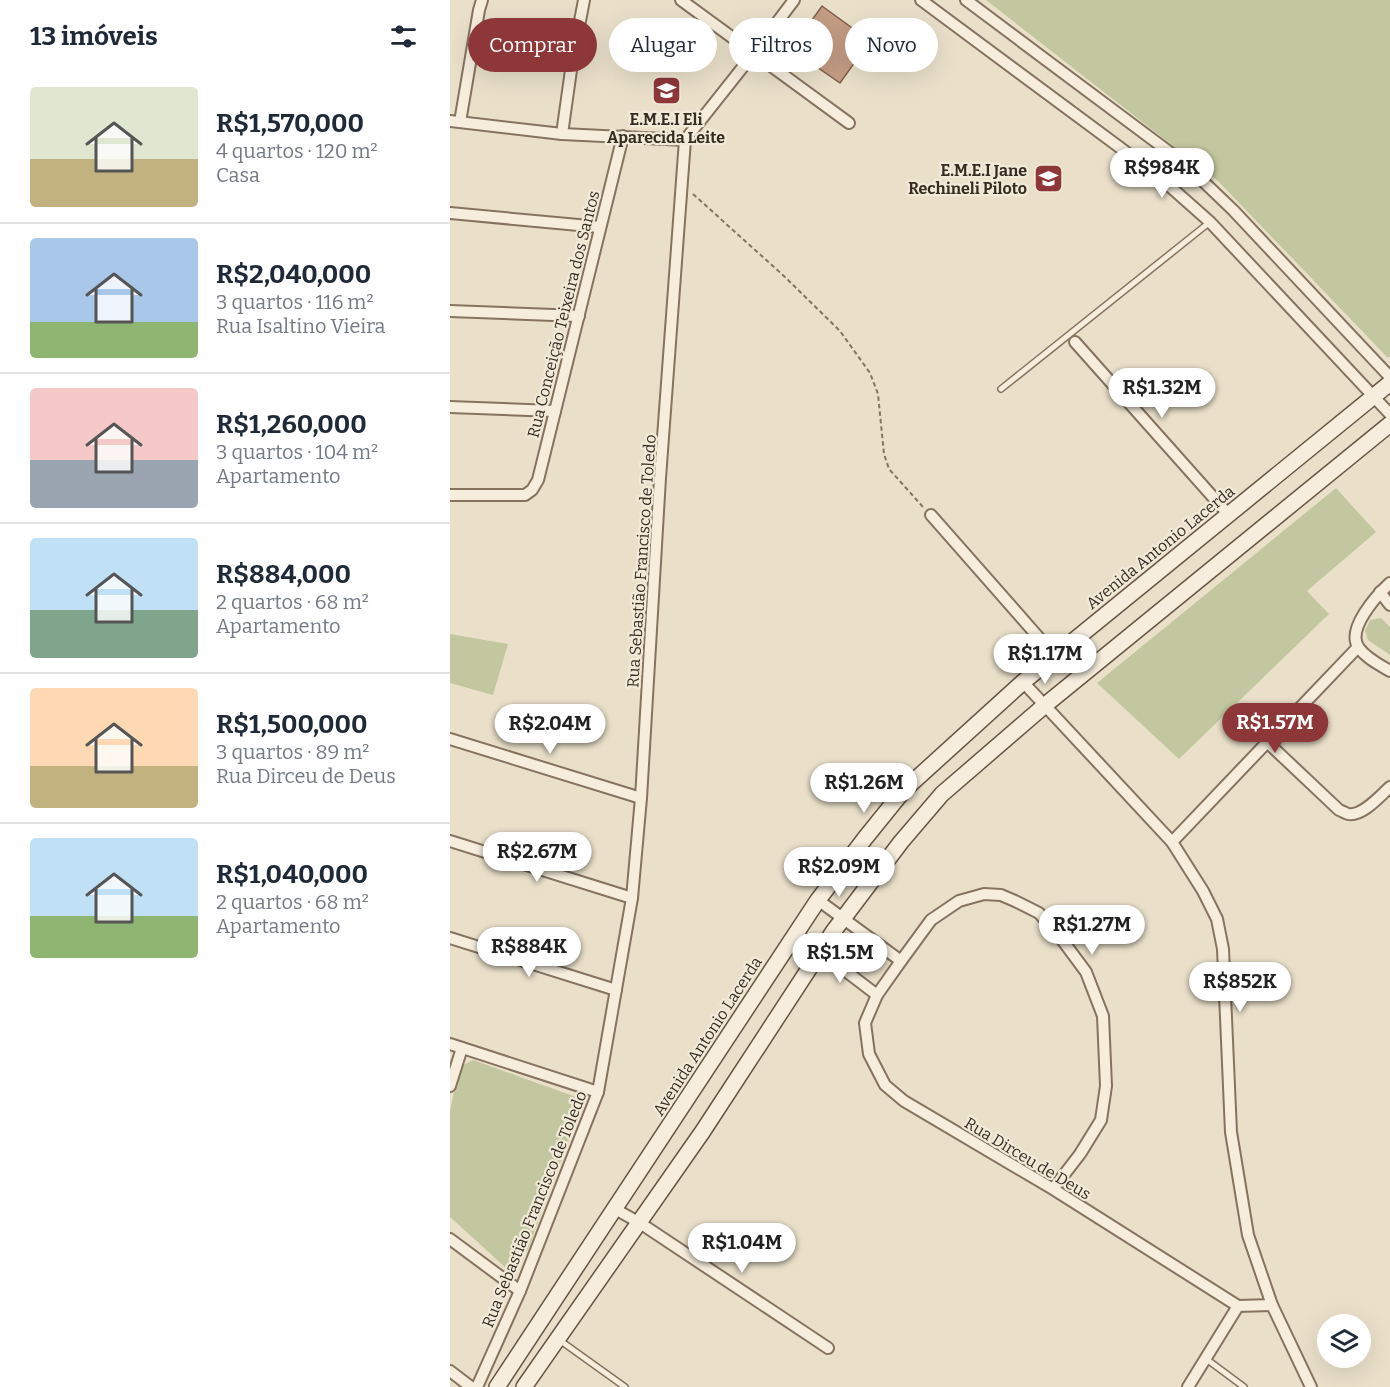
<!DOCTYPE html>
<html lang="pt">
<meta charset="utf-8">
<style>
body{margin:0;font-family:Bitter,serif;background:#f6f6f7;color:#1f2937;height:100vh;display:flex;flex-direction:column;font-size:22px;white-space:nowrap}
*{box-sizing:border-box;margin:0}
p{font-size:20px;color:#747a83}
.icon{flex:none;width:33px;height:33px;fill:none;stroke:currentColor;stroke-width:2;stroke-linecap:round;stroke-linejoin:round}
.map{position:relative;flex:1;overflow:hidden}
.side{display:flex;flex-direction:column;background:#fff;width:450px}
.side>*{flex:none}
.hud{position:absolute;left:18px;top:18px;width:570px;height:54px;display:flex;gap:12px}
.buttons{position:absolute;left:867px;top:1314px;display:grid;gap:12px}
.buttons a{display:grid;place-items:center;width:54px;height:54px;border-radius:50%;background:#fff;box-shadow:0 6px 24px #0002;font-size:30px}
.price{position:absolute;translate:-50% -51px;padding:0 14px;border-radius:21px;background:#fff;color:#222;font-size:20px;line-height:39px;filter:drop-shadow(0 2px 3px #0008)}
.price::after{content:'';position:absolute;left:50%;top:36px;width:18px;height:14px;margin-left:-9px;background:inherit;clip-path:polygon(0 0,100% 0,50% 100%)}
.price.current{background:#8d3739;color:#fff}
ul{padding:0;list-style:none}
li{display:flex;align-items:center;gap:18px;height:150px;padding:0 30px}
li+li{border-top:2px solid #e0e1e3}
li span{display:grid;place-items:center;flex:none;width:168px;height:120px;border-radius:6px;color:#555}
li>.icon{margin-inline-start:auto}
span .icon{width:72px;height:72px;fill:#fffc;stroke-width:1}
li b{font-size:26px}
h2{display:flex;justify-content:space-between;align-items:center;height:72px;padding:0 30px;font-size:26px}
.tag{padding:0 21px;border-radius:27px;background:#fff;box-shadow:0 6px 24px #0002;font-size:21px;line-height:54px}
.tag.current{background:#8d3739;color:#fff}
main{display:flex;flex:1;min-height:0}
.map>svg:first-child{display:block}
.green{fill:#c3c79f}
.building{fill:#c49d84;stroke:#815e49;stroke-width:1.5}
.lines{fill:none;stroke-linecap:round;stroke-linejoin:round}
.lane-casing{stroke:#857360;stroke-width:8}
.street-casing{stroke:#857360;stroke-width:14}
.secondary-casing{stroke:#675443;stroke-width:18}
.path{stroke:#857360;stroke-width:2;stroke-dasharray:4.5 3;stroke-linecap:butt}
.lane{stroke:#f6eddd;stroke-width:5}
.street{stroke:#f6eddd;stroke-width:10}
.secondary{stroke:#f6eddd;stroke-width:15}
.labels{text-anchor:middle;stroke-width:4.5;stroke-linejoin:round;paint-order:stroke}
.poi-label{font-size:16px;font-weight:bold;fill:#372c22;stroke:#f2ead9}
.street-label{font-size:16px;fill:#372c22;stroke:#f2ead9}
</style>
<main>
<section class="side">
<h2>13 imóveis<svg class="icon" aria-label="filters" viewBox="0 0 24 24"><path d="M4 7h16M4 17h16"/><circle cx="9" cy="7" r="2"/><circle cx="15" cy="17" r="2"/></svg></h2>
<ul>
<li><span style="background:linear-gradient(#dfe7d0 60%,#c2b280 0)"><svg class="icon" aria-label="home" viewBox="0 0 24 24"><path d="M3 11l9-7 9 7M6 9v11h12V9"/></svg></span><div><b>R$1,570,000</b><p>4 quartos · 120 m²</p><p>Casa</p></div></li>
<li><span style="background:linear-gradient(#a9c7e8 70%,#8fb573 0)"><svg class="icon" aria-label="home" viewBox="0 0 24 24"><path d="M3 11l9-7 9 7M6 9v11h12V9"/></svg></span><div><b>R$2,040,000</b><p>3 quartos · 116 m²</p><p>Rua Isaltino Vieira</p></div></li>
<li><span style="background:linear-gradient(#f6c9c9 60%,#9aa5b1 0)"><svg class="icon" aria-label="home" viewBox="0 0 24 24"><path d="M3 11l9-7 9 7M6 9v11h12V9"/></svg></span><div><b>R$1,260,000</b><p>3 quartos · 104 m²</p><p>Apartamento</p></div></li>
<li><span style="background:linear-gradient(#bfe0f5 60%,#7fa58c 0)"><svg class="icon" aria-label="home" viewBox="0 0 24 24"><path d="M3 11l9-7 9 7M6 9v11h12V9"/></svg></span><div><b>R$884,000</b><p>2 quartos · 68 m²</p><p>Apartamento</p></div></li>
<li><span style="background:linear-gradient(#ffd9b3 65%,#c2b280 0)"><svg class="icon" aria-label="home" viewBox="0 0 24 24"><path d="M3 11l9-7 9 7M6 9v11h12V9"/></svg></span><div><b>R$1,500,000</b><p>3 quartos · 89 m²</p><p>Rua Dirceu de Deus</p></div></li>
<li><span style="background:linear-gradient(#bfe0f5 65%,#8fb573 0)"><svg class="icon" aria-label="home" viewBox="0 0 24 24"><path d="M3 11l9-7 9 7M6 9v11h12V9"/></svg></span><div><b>R$1,040,000</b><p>2 quartos · 68 m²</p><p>Apartamento</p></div></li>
</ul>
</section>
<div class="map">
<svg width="940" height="1387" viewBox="0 0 940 1387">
<rect width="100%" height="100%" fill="#eae0ca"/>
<g class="green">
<polygon points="536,0 940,0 940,357 937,357 768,181"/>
<polygon points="886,488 926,532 857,591 879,614 729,759 647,683"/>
<polygon points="931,618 940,627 940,655 918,640 915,631 920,620"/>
<polygon points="0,634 58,644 43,695 0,683"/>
<polygon points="23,1060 126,1097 132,1104 78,1249 69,1261 56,1268 0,1217 0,1111 9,1067"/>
</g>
<polygon class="building" points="372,6 420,41 390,83 341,49"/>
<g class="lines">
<defs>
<g id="lane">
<polyline points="551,389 760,222"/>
<polyline points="108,1339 175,1387"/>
<polyline points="755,1358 794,1387"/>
</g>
<g id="street">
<polyline points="231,0 399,123"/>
<polyline points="471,0 707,175 760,222 940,414"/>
<polyline points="516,0 734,163 783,210 940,377"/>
<polyline points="0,121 112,134 235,140"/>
<polyline points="10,122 29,10 32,0"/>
<polyline points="112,134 122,63 134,0"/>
<polyline points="0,213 150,227"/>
<polyline points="0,311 129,316"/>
<polyline points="625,342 778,514"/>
<polyline points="0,407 105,411"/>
<polyline points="0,495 75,495 82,490 88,480 173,136"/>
<polyline points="481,515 605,656"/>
<path d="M 940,583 C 927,595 895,630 909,648 C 916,658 930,665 940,671"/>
<polyline points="930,592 940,605"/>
<polyline points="573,682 722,842 753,891 767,919 773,949 781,1132 798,1235 822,1305 861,1387"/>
<polyline points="0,739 191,798"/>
<path d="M 817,742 L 889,810 C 890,810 897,814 898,814 C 912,817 930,796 940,787"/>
<polyline points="0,841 182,898"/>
<polyline points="722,842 908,647"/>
<polyline points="368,900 451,961"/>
<polyline points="346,933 427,995"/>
<polyline points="0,938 166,990"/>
<polyline points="0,1044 148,1092"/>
<polyline points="0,1086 12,1048"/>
<polyline points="603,1189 630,1154 651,1120 656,1086 653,1016 636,972 610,937 589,913 565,901 551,895 534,894 509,901 481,920 451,961 427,995 415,1023 419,1054 435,1085 454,1101 603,1189 788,1306"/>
<polyline points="165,1209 190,1223 378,1348"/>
<polyline points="0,1239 70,1291"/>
<polyline points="0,1371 21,1387"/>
<polyline points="27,1387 70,1291 148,1092 182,898 191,798 210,478 235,140 304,53 344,0"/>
<polyline points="738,1387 788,1306 822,1305"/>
</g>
<g id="secondary">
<polyline points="47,1387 368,900 416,837 454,790 573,682 940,383"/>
<polyline points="74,1387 253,1131 383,932 451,842 492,794 594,706 940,424"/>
</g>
</defs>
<use href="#lane" class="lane-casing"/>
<use href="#street" class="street-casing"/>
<use href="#secondary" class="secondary-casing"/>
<polyline class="path" points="243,194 335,277 390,331 420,373 428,394 434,454 439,469 473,507"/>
<use href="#lane" class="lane"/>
<use href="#street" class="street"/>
<use href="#secondary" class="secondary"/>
</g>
<defs>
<symbol id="school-square" viewBox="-11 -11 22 22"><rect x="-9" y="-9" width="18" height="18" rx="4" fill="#8d3739" stroke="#f2ead9"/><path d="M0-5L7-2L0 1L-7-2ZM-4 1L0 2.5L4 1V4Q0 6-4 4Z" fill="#fff"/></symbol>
</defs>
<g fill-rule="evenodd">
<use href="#school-square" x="200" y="74" width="33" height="33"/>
<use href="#school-square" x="582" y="162" width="33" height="33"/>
</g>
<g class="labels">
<g class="poi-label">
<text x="216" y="125">E.M.E.I Eli<tspan x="216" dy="18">Aparecida Leite</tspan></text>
<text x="577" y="176" text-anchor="end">E.M.E.I Jane<tspan x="577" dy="18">Rechineli Piloto</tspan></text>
</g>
<g class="street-label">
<text transform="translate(113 314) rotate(-76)" y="6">Rua Conceição Teixeira dos Santos</text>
<text transform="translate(710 547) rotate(-39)" y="6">Avenida Antonio Lacerda</text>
<text transform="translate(191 561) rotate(-86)" y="6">Rua Sebastião Francisco de Toledo</text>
<text transform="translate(257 1036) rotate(-57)" y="6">Avenida Antonio Lacerda</text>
<text transform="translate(578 1158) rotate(31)" y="6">Rua Dirceu de Deus</text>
<text transform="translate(84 1209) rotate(-68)" y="6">Rua Sebastião Francisco de Toledo</text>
</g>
</g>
</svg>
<div class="buttons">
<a><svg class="icon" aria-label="layers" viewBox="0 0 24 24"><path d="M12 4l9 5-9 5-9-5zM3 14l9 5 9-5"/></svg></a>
</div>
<b class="price" style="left:712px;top:199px">R$984K</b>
<b class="price" style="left:712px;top:419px">R$1.32M</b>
<b class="price" style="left:595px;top:685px">R$1.17M</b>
<b class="price current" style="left:825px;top:754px">R$1.57M</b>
<b class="price" style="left:100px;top:755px">R$2.04M</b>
<b class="price" style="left:414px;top:814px">R$1.26M</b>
<b class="price" style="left:87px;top:883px">R$2.67M</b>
<b class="price" style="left:389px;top:898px">R$2.09M</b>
<b class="price" style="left:642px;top:956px">R$1.27M</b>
<b class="price" style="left:79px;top:978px">R$884K</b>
<b class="price" style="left:390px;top:984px">R$1.5M</b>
<b class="price" style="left:790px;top:1013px">R$852K</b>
<b class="price" style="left:292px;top:1274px">R$1.04M</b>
<div class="hud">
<a class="tag current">Comprar</a>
<a class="tag">Alugar</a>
<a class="tag">Filtros</a>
<a class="tag">Novo</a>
</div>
</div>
</main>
